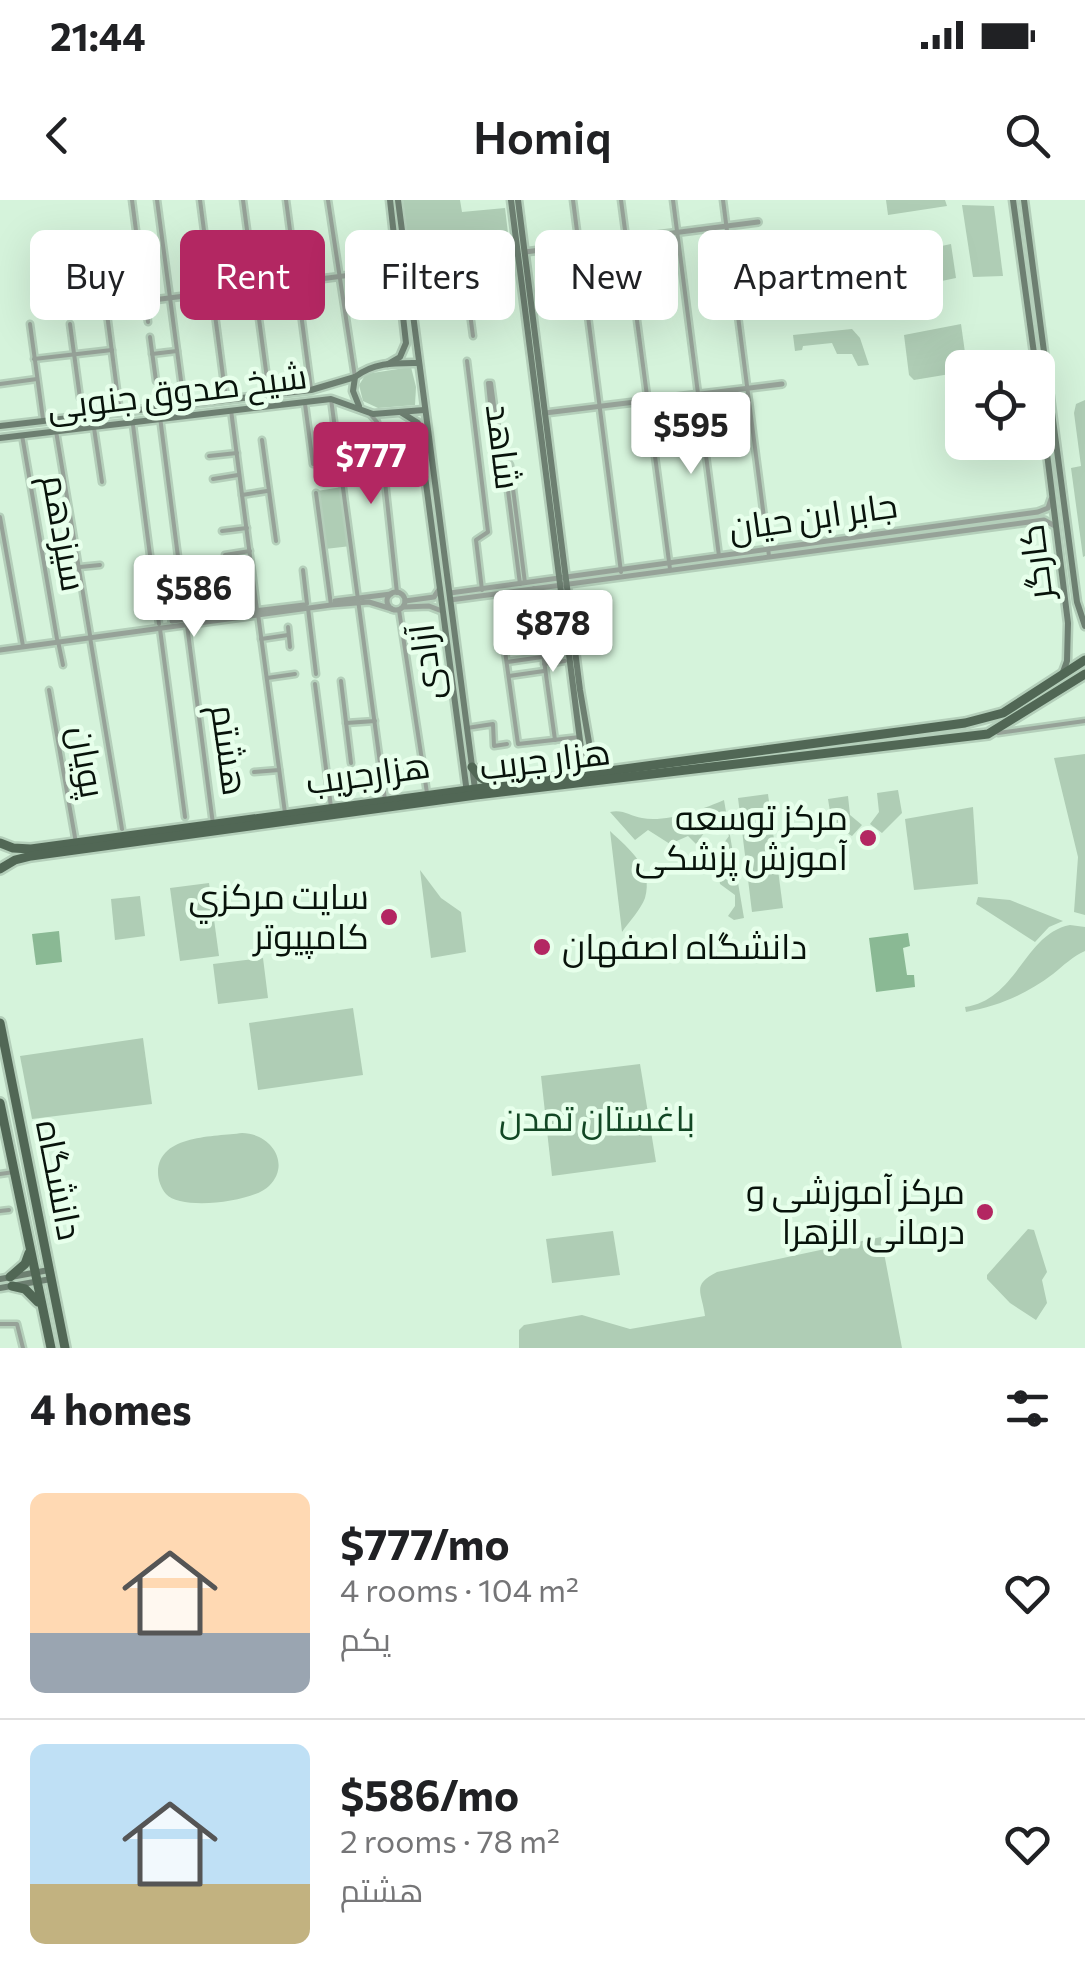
<!DOCTYPE html>
<meta charset="utf-8">
<style>
body{margin:0;font-family:Commissioner,Cairo,sans-serif;background:#f6f6f6;color:#202124;height:100vh;display:flex;flex-direction:column;font-size:38px;white-space:nowrap}
*{box-sizing:border-box;margin:0}
p{font-size:32px;color:#757577}
.icon{flex:none;width:55px;height:55px;fill:none;stroke:currentColor;stroke-width:2;stroke-linecap:round;stroke-linejoin:round}
.map{position:relative;height:1148px;overflow:hidden}
.details{display:flex;flex-direction:column;background:#fff;flex:1}
.details>*{flex:none}
.guide{position:absolute;left:30px;top:30px;width:1025px;height:90px;display:flex;gap:20px}
.fabs{position:absolute;left:945px;top:150px;display:grid;gap:20px}
.fabs a{display:grid;place-items:center;width:110px;height:110px;border-radius:15px;background:#fff;box-shadow:0 10px 40px #0002;font-size:50px}
.price{position:absolute;translate:-50% -85px;padding:0 22px;border-radius:10px;background:#fff;color:#222;font-size:32px;line-height:65px;filter:drop-shadow(0 2px 5px #0008)}
.price::after{content:'';position:absolute;left:50%;top:60px;width:30px;height:22px;margin-left:-15px;background:inherit;clip-path:polygon(0 0,100% 0,50% 100%)}
.price.selected{background:#b32762;color:#fff}
ul{padding:0;list-style:none}
li{display:flex;align-items:center;gap:30px;height:250px;padding:0 30px}
li+li{border-top:2px solid #e0e0e0}
li span{display:grid;place-items:center;flex:none;width:280px;height:200px;border-radius:15px;color:#555}
li>.icon{margin-inline-start:auto}
span .icon{width:120px;height:120px;fill:#fffc;stroke-width:1}
li b{font-size:42px}
h2{display:flex;justify-content:space-between;align-items:center;height:120px;padding:0 30px;font-size:42px}
.pill{padding:0 35px;border-radius:15px;background:#fff;box-shadow:0 10px 40px #0002;font-size:35px;line-height:90px}
.pill.selected{background:#b32762;color:#fff}
.status{display:flex;justify-content:space-between;align-items:center;height:70px;padding:0 50px;background:#fff;direction:ltr}
.status svg{height:28px;fill:currentColor}
header{display:flex;justify-content:space-between;align-items:center;height:130px;padding:0 30px;background:#fff;font-size:45px;font-weight:600}
.map>svg:first-child{display:block}
.green{fill:#afcdb5}
.water{fill:#8ab994}
.lines{fill:none;stroke-linecap:round;stroke-linejoin:round}
.minor-casing{stroke:#b4cfba;stroke-width:9}
.tertiary-casing{stroke:#b4cfba;stroke-width:10}
.secondary-casing{stroke:#b4cfba;stroke-width:11}
.primary-casing{stroke:#b4cfba;stroke-width:14}
.minor{stroke:#96a298;stroke-width:4}
.tertiary{stroke:#96a298;stroke-width:5}
.secondary{stroke:#6d7f71;stroke-width:6}
.primary{stroke:#516755;stroke-width:9}
.poi-dot{fill:#b32762;stroke:#e7ffeb;stroke-width:4}
.labels{text-anchor:middle;stroke-width:9;stroke-linejoin:round;paint-order:stroke}
.street-label{font-size:35px;fill:#08130b;stroke:#e7ffeb}
.poi-label{font-size:35px;fill:#08130b;stroke:#e7ffeb;text-anchor:end}
.park-label{font-size:35px;fill:#124724;stroke:#e7ffeb}
</style>
<div class="status"><b>21:44</b><svg viewBox="0 0 49 12"><path d="M0 12V9h3v3zM5 12V6h3v6zM10 12V3h3v9zM15 12V0h3v12zM26 1h20v11H26zM47 4h2v5h-2z"/></svg></div>
<header><svg class="icon" aria-label="back" viewBox="0 0 24 24"><path d="M15 5l-7 7 7 7"/></svg>Homiq<svg class="icon" aria-label="search" viewBox="0 0 24 24"><circle cx="10" cy="10" r="6"/><path d="M15 15l6 6"/></svg></header>
<div class="map">
<svg width="1085" height="1148" viewBox="0 0 1085 1148">
<rect width="100%" height="100%" fill="#d5f3db"/>
<g class="green">
<polygon points="403,0 460,0 462,12 505,8 510,50 411,61"/>
<polygon points="886,0 945,0 947,6 888,15"/>
<polygon points="962,5 994,6 1003,76 973,77"/>
<polygon points="951,44 956,78 899,90 894,56"/>
<polygon points="961,124 967,167 962,168 962,172 914,180 909,175 904,135"/>
<polygon points="852,129 860,138 869,165 858,166 852,154 837,154 832,143 803,146 802,150 795,151 793,135"/>
<polygon points="411,167 416,187 415,205 378,208 363,201 359,185 366,174"/>
<polygon points="1085,200 1085,356 1083,357 1071,268 1081,266 1074,213 1076,204"/>
<polygon points="342,287 351,346 325,349 317,291"/>
<polygon points="1085,554 1085,715 1074,712 1078,657 1054,558"/>
<polygon points="898,590 902,613 882,633 870,624 879,612 877,593"/>
<polygon points="768,594 783,708 752,712 738,598"/>
<polygon points="848,596 850,615 862,625 852,636 832,624 828,599"/>
<path d="M 724,600 L 744,718 L 734,720 L 728,716 L 735,706 L 735,695 L 720,684 L 716,654 L 729,636 L 720,621 L 712,622 L 696,644 L 688,636 L 670,644 L 648,630 L 635,640 L 610,612 C 623,609 630,616 642,618 C 665,623 704,609 724,600 Z"/>
<polygon points="973,607 978,684 914,690 905,619"/>
<path d="M 610,631 C 629,649 654,668 645,698 C 641,709 629,722 622,732 Z"/>
<polygon points="420,670 441,698 461,712 466,752 431,758"/>
<polygon points="209,683 219,756 180,761 170,688"/>
<polygon points="140,696 145,736 115,740 111,699"/>
<polygon points="978,697 1010,700 1063,721 1049,727 1035,742 976,704"/>
<path d="M 1070,725 L 1085,727 L 1085,751 C 1072,757 1064,765 1053,774 C 1025,795 999,806 966,812 L 965,807 C 1018,799 1024,734 1070,725 Z"/>
<polygon points="263,758 268,798 218,804 213,764"/>
<polygon points="353,808 363,875 258,890 249,823"/>
<polygon points="143,838 152,904 32,919 20,856"/>
<polygon points="640,864 656,962 552,976 541,876"/>
<path d="M 242,933 C 270,933 292,963 269,986 C 254,1002 181,1011 166,994 C 161,988 158,980 158,972 C 159,934 215,937 242,933 Z"/>
<polygon points="1028,1029 1034,1030 1047,1072 1042,1080 1047,1103 1036,1120 1010,1103 987,1079 987,1075"/>
<polygon points="613,1031 620,1075 552,1083 546,1039"/>
<path d="M 881,1037 L 902,1148 L 519,1148 L 519,1130 L 524,1125 L 582,1115 L 630,1129 L 705,1116 C 702,1092 691,1085 717,1072 Z"/>
</g>
<g class="water">
<polygon points="59,731 62,762 36,765 32,734"/>
<polygon points="908,733 910,746 903,748 907,775 914,775 915,787 876,792 869,738"/>
</g>
<g class="lines">
<defs>
<g id="minor">
<polyline points="132,0 148,122"/>
<polyline points="157,0 184,203"/>
<polyline points="200,0 226,199"/>
<polyline points="243,0 269,193"/>
<polyline points="286,0 311,189"/>
<polyline points="328,0 355,177"/>
<polyline points="573,0 621,372"/>
<polyline points="621,0 670,369"/>
<polyline points="673,0 719,356"/>
<polyline points="723,0 769,356"/>
<polyline points="463,61 473,136"/>
<polyline points="107,114 120,213"/>
<polyline points="30,124 43,219"/>
<polyline points="70,124 80,198"/>
<polyline points="150,137 156,181"/>
<polyline points="152,154 177,151"/>
<polyline points="34,159 112,150"/>
<polyline points="467,161 488,332 476,340 482,390"/>
<polyline points="0,184 37,179"/>
<polyline points="331,199 385,600"/>
<polyline points="305,204 313,264"/>
<polyline points="231,210 257,410"/>
<polyline points="371,215 377,222 380,235 397,393"/>
<polyline points="160,217 186,419"/>
<polyline points="133,225 159,424"/>
<polyline points="94,228 102,282"/>
<polyline points="56,231 90,435"/>
<polyline points="22,235 57,439"/>
<polyline points="262,240 276,341"/>
<polyline points="209,256 237,253"/>
<polyline points="213,279 238,275"/>
<polyline points="316,293 331,405"/>
<polyline points="242,295 267,291"/>
<polyline points="0,317 23,446"/>
<polyline points="222,331 247,328"/>
<polyline points="225,355 250,351"/>
<polyline points="80,367 100,365"/>
<polyline points="303,370 307,404"/>
<polyline points="228,381 231,413"/>
<polyline points="520,384 505,267 495,252 488,183 491,183 500,250 510,265 525,383"/>
<polyline points="534,388 555,540"/>
<polyline points="497,394 518,544 580,537"/>
<polyline points="308,408 316,474"/>
<polyline points="399,410 427,593"/>
<polyline points="258,414 285,613"/>
<polyline points="187,425 213,624"/>
<polyline points="288,427 290,447"/>
<polyline points="160,429 185,617"/>
<polyline points="90,437 122,629"/>
<polyline points="261,439 288,435"/>
<polyline points="58,441 63,465"/>
<polyline points="507,462 542,457"/>
<polyline points="544,464 565,461"/>
<polyline points="509,476 544,471"/>
<polyline points="267,478 295,474"/>
<polyline points="341,481 351,563"/>
<polyline points="315,484 331,607"/>
<polyline points="49,490 76,643"/>
<polyline points="346,523 375,521"/>
<polyline points="467,528 493,524 494,546 507,544"/>
<polyline points="998,533 1085,521"/>
<polyline points="254,572 279,570"/>
<polyline points="0,974 14,972"/>
<polyline points="0,1011 9,1010"/>
<polyline points="0,1124 17,1124 23,1148"/>
</g>
<g id="tertiary">
<polyline points="525,52 758,22"/>
<polyline points="407,69 518,54"/>
<polyline points="145,101 399,69"/>
<polyline points="545,213 782,184"/>
<circle cx="396" cy="401" r="9"/>
<polyline points="450,393 1038,312 1048,308 1051,299"/>
<polyline points="450,400 1044,320 1055,326"/>
<polyline points="335,401 391,394"/>
<polyline points="405,401 434,397 440,388"/>
<polyline points="404,407 429,406 442,411"/>
<polyline points="172,421 304,405"/>
<polyline points="0,450 331,405 369,402 392,409"/>
</g>
<g id="secondary">
<polyline points="398,0 475,589"/>
<polyline points="511,0 582,556 581,566 576,574"/>
<polyline points="518,0 580,490 591,554 596,566 606,570"/>
<polyline points="1013,0 1036,168"/>
<polyline points="1024,0 1077,402 1085,426"/>
<polyline points="388,164 400,157 406,143 390,0"/>
<polyline points="1038,181 1068,423 1067,461 1063,472"/>
<path d="M 359,206 L 353,191 L 355,177 C 374,162 395,163 418,163"/>
<polyline points="402,213 418,223 467,593"/>
<polyline points="0,226 311,190 355,177"/>
<polyline points="0,238 331,199 373,214 424,210"/>
<polyline points="0,1079 49,1070"/>
<polyline points="0,1088 51,1079"/>
</g>
<g id="primary">
<polyline points="472,567 480,577 492,584"/>
<polyline points="0,643 13,648 31,649 965,523 1003,513 1085,460"/>
<polyline points="0,669 15,660 31,656 476,595 988,534 1085,474"/>
<polyline points="0,823 65,1148"/>
<polyline points="0,903 51,1148"/>
<polyline points="10,1077 25,1064 29,1053"/>
<polyline points="12,1086 25,1089 38,1102"/>
</g>
</defs>
<use href="#minor" class="minor-casing"/>
<use href="#tertiary" class="tertiary-casing"/>
<use href="#secondary" class="secondary-casing"/>
<use href="#primary" class="primary-casing"/>
<use href="#minor" class="minor"/>
<use href="#tertiary" class="tertiary"/>
<use href="#secondary" class="secondary"/>
<use href="#primary" class="primary"/>
</g>
<g class="poi-dot">
<circle cx="868" cy="638" r="10"/>
<circle cx="389" cy="717" r="10"/>
<circle cx="542" cy="747" r="10"/>
<circle cx="985" cy="1012" r="10"/>
</g>
<g class="labels">
<g class="street-label">
<text transform="translate(177 192) rotate(-7)" y="12">شیخ صدوق جنوبی</text>
<text transform="translate(503 247) rotate(83)" y="12">شاهد</text>
<text transform="translate(813 317) rotate(-8)" y="12">جابر ابن حیان</text>
<text transform="translate(64 333) rotate(80)" y="12">سیزدهم</text>
<text transform="translate(1036 362) rotate(-97)" y="12">کارگر</text>
<text transform="translate(426 462) rotate(-97)" y="12">آزادی</text>
<text transform="translate(229 550) rotate(82)" y="12">هشتم</text>
<text transform="translate(545 560) rotate(-7)" y="12">هزار جریب</text>
<text transform="translate(87 562) rotate(80)" y="12">پویان</text>
<text transform="translate(368 574) rotate(-8)" y="12">هزارجریب</text>
<text transform="translate(59 980) rotate(79)" y="12">دانشگاه</text>
</g>
<g class="poi-label">
<text x="848" y="630">مرکز توسعه<tspan x="848" dy="40">آموزش پزشکی</tspan></text>
<text x="369" y="709">سايت مرکزي<tspan x="369" dy="40">کامپيوتر</tspan></text>
<text x="562" y="759" text-anchor="start">دانشگاه اصفهان</text>
<text x="965" y="1004">مرکز آموزشی و<tspan x="965" dy="40">درمانی الزهرا</tspan></text>
</g>
<g class="park-label">
<text x="597" y="931">باغستان تمدن</text>
</g>
</g>
</svg>
<div class="fabs">
<a><svg class="icon" aria-label="locate" viewBox="0 0 24 24"><circle cx="12" cy="12" r="6"/><path d="M12 2v4M12 18v4M2 12h4M18 12h4"/></svg></a>
</div>
<b class="price" style="left:691px;top:277px">$595</b>
<b class="price selected" style="left:371px;top:307px">$777</b>
<b class="price" style="left:194px;top:440px">$586</b>
<b class="price" style="left:553px;top:475px">$878</b>
<div class="guide">
<a class="pill">Buy</a>
<a class="pill selected">Rent</a>
<a class="pill">Filters</a>
<a class="pill">New</a>
<a class="pill">Apartment</a>
</div>
</div>
<section class="details">
<h2>4 homes<svg class="icon" aria-label="filters" viewBox="0 0 24 24"><path d="M4 7h16M4 17h16"/><circle cx="9" cy="7" r="2"/><circle cx="15" cy="17" r="2"/></svg></h2>
<ul>
<li><span style="background:linear-gradient(#ffd9b3 70%,#9aa5b1 0)"><svg class="icon" aria-label="home" viewBox="0 0 24 24"><path d="M3 11l9-7 9 7M6 9v11h12V9"/></svg></span><div><b>$777/mo</b><p>4 rooms · 104 m²</p><p>یکم</p></div><svg class="icon" aria-label="heart" viewBox="0 0 24 24"><path d="M12 20l-8-8c-3-5 5-10 8-4 3-6 11-1 8 4z"/></svg></li>
<li><span style="background:linear-gradient(#bfe0f5 70%,#c2b280 0)"><svg class="icon" aria-label="home" viewBox="0 0 24 24"><path d="M3 11l9-7 9 7M6 9v11h12V9"/></svg></span><div><b>$586/mo</b><p>2 rooms · 78 m²</p><p>هشتم</p></div><svg class="icon" aria-label="heart" viewBox="0 0 24 24"><path d="M12 20l-8-8c-3-5 5-10 8-4 3-6 11-1 8 4z"/></svg></li>
</ul>
</section>
